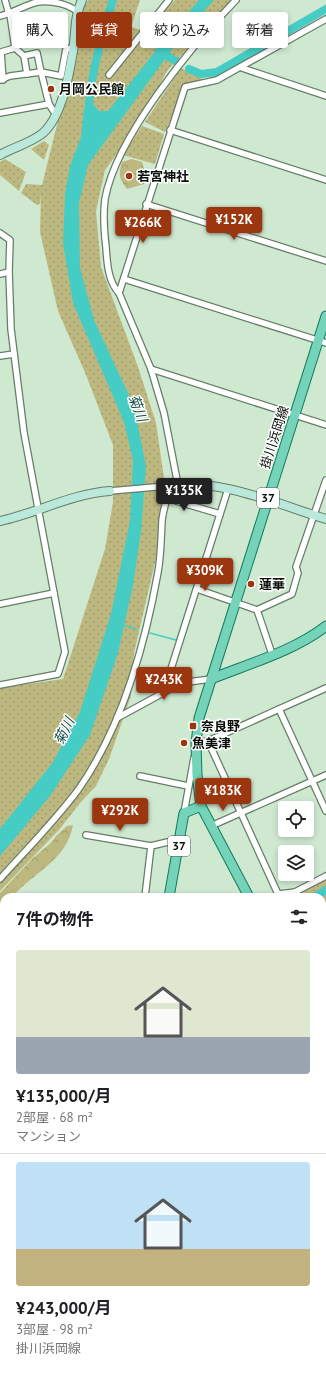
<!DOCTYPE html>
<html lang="ja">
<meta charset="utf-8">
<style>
body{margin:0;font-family:"PT Sans","Noto Sans JP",sans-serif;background:#f2f2f2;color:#202124;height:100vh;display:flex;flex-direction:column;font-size:15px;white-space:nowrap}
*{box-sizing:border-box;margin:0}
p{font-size:13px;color:#757577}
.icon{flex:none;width:22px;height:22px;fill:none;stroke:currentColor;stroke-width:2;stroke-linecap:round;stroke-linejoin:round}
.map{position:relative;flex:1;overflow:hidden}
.panel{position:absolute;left:0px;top:893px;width:326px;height:480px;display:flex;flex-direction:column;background:#fff;border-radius:12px 12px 0 0;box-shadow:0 2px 6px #0003}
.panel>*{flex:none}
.guide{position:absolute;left:12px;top:12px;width:302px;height:36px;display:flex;gap:8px}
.fabs{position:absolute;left:278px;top:801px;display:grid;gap:8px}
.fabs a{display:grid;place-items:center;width:36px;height:36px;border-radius:4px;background:#fff;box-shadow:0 2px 6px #0003;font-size:20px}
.price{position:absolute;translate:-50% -34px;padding:0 9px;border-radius:4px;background:#9c360f;color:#fff;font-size:13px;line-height:26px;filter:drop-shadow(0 1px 2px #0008)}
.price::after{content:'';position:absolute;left:50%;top:24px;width:12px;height:9px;margin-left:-6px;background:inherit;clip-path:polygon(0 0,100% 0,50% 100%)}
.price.selected{background:#222;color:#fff}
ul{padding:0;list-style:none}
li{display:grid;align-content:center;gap:8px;height:212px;padding:0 16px}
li+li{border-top:1px solid #e0e0e0}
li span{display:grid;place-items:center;height:124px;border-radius:4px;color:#555}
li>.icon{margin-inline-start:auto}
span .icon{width:72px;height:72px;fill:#fffc;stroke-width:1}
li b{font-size:17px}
h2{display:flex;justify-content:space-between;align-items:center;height:48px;padding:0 16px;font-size:17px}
.chip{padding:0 14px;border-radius:4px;background:#fff;box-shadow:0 2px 6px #0003;font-size:14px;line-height:36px}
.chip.selected{background:#9c360f;color:#fff}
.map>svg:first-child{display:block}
.grass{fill:url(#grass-dots)}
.forest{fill:url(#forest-crowns)}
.water{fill:#45ccc5}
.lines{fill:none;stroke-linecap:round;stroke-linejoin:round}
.stream{stroke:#45ccc5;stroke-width:1.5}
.river{stroke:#45ccc5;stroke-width:8}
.street-casing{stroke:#667d67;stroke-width:8}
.secondary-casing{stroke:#667d67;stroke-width:10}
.primary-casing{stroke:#137b5d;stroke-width:11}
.street{stroke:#fff;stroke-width:5.5}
.secondary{stroke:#bae9dc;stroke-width:8}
.primary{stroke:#75d3b9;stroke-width:9}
.poi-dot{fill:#9c360f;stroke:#fff;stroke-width:1.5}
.labels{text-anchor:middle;stroke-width:3;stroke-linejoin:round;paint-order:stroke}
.shield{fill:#fff;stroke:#515751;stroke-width:1}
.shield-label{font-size:12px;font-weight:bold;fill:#070f07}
.poi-label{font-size:13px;font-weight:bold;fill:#070f07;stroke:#fff;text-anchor:start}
.street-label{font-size:13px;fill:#070f07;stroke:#fff}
.water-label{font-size:14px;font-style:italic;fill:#124d4a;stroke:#fff}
</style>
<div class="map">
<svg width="326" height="1373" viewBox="0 0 326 1373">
<defs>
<pattern id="grass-dots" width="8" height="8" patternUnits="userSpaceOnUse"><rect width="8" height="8" fill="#bdb87f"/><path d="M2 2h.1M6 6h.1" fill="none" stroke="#a19d6c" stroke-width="1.8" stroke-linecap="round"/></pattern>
<pattern id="forest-crowns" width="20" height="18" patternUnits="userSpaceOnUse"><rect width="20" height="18" fill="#bdb87f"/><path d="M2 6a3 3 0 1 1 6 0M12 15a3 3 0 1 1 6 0" fill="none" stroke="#a19d6c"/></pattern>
</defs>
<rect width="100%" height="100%" fill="#cfe9d1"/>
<g class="grass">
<polygon points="88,0 140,0 131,27 146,31 175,0 231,0 167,71 137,127 105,170 96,211 101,267 138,367 156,423 164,478 156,558 134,653 131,696 109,759 96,786 80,803 59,830 0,891 0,688 63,679 105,549 113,502 113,445 86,375 58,311 40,232 41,194 40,204 37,205 21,193 26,184 42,185 72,64 83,9"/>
<polygon points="181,68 206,81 185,87 165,132 145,122"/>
<polygon points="142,126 164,134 155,164 123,155"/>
<polygon points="44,141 49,145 44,160 31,149"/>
<polygon points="5,159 26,172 19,191 0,175 0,162"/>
<polygon points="326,877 326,905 322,907 322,897 291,897"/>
<polygon points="322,1013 326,1014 326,1077 322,1069"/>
</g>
<g class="forest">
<path d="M 132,159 L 142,162 L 146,175 L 144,184 L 127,189 C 119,179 118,174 122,162 Z"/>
<path d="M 73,825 C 67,860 34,872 12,897 L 4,897 L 4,904 L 0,907 L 0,893 L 33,858 L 52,842 L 56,836 L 67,826 Z"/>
<polygon points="322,1072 326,1080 326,1195 322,1198"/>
<polygon points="326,1305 326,1373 297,1373 297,1369 322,1369 322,1307"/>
</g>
<g class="water">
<polygon points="199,0 214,0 181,37 88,165 79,203 80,268 94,320 134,406 146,466 141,531 133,585 118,653 90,735 50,796 0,856 0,829 53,762 80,712 111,614 130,521 133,460 124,422 73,303 63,243 65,194 70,166 81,137 84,109 93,104 99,111 108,111 158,48"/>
<polygon points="322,1205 326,1205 326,1305 322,1306"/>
</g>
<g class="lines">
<g class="stream">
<polyline points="122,625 136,629"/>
<polyline points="150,633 176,640 178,638 202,561"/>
<polyline points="322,981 326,981"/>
</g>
<g class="river">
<polyline points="159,51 177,62"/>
<polyline points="189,69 201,74 217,72 326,9"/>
<path d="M 89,118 C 86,92 104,26 113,0"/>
<polyline points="314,897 326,890"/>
</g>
<defs>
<g id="street">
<polyline points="5,0 9,14"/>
<path d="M 0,16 C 13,13 27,4 38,2 C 51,0 67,4 77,11"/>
<polyline points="15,48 24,56 27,74"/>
<polyline points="24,56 37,53 41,72 61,76 66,49 73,48"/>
<polyline points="242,68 326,96"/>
<polyline points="109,75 169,0"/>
<polyline points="0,80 10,76 41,72 49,104"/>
<polyline points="3,80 1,52 15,48 10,14"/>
<polyline points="0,113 49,104 56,115"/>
<polyline points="170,130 326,180"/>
<polyline points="146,204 326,261"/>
<polyline points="0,233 10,240 9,272 11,329 24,433 65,652 58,674 0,685"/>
<polyline points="0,274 9,272"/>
<polyline points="124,279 326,343"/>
<polyline points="119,293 185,87 217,80 326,19"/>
<polyline points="0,356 14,354"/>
<polyline points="151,369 326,425"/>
<path d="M 177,480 L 164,413 L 151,369 L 119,293 C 108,282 107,262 106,247 C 104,231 103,215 105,199 C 116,137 193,44 236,0"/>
<polyline points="177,490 176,501 220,514"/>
<polyline points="110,491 167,486"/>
<polyline points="197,589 257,610 272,654"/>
<polyline points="0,604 54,593"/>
<polyline points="257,610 292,594 298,573 296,567 326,480"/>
<polyline points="164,691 228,489"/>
<polyline points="279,709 326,811"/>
<polyline points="117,718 174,687 188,682 211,679"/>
<polyline points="208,741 278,894 296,892"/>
<polyline points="196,746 196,743 208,741 326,688"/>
<polyline points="140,776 188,786"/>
<polyline points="184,813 194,758"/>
<polyline points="211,826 326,775"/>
<polyline points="86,835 151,846 180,839"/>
<path d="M 0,879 C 27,849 54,822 78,790 C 121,729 145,645 158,572 C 161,556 161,538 162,521 C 163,509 168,498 169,485"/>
<polyline points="293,893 326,876"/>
<polyline points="145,897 151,846"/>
<polyline points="322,911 326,909"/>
<polyline points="0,969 4,968"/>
<polyline points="322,974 326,975"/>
<polyline points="322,995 326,994"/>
<polyline points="0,1014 4,1013"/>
<polyline points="0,1065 4,1064"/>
<polyline points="322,1197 326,1196"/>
<polyline points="0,1312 4,1313"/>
<polyline points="42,1373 43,1369"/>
<polyline points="104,1373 105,1369"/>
<polyline points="146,1373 147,1369"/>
<polyline points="193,1373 194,1369"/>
</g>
<g id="secondary">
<path d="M 0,155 C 14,147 31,143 43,133 C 62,116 69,75 73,51 C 76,33 74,17 82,0"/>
<path d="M 167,486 C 218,477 277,504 326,519"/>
<path d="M 0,521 C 37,513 71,494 110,491"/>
<polyline points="0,1103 4,1102"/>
<polyline points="96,1373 97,1369"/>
</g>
<g id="primary">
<path d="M 211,679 C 248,664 294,651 326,626"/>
<polyline points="169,897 184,813 201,806"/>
<polyline points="249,897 201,806 197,775 196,743 199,718 326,316"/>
<polyline points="322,1033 326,1040"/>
</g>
</defs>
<use href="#street" class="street-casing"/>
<use href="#secondary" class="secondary-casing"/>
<use href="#primary" class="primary-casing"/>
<use href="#street" class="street"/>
<use href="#secondary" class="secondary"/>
<use href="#primary" class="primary"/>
</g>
<g class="poi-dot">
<circle cx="51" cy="89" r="4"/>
<circle cx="129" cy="176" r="4"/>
<circle cx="251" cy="584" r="4"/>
<rect x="189" y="722" width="8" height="8" rx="2"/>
<circle cx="184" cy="743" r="4"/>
</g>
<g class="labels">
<g class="shield">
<rect x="257" y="488" width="22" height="20" rx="3"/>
<rect x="168" y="836" width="22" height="20" rx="3"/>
</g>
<g class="shield-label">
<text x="268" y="502">37</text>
<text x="179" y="850">37</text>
</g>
<g class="poi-label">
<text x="59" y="94">月岡公民館</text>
<text x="137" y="181">若宮神社</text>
<text x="259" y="589">蓮華</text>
<text x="201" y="731">奈良野</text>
<text x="192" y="748">魚美津</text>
</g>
<g class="street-label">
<text transform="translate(274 437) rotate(-72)" y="5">掛川浜岡線</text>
</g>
<g class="water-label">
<text transform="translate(138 408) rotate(69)" y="5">菊川</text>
<text transform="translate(64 731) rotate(-64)" y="5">菊川</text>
</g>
</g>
</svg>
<div class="fabs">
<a><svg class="icon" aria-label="locate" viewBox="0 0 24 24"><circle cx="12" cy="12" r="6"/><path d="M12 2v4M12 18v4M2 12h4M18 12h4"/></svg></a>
<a><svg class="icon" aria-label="layers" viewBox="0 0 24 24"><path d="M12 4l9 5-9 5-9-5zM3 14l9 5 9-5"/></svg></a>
</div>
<b class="price" style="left:234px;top:241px">¥152K</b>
<b class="price" style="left:143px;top:244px">¥266K</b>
<b class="price selected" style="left:184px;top:512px">¥135K</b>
<b class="price" style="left:205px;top:592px">¥309K</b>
<b class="price" style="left:164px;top:701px">¥243K</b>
<b class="price" style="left:223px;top:812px">¥183K</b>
<b class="price" style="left:120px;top:832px">¥292K</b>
<div class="guide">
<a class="chip">購入</a>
<a class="chip selected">賃貸</a>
<a class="chip">絞り込み</a>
<a class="chip">新着</a>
</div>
<section class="panel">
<h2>7件の物件<svg class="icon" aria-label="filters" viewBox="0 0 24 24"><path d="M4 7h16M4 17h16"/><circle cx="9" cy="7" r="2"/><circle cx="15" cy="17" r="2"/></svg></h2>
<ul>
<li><span style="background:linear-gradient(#dfe7d0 70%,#9aa5b1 0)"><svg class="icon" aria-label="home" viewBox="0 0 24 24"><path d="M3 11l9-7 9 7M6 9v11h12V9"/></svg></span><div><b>¥135,000/月</b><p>2部屋 · 68 m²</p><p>マンション</p></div></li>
<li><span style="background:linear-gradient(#bfe0f5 70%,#c2b280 0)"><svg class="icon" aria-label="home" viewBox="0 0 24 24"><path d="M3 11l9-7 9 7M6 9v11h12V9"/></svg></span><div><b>¥243,000/月</b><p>3部屋 · 98 m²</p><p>掛川浜岡線</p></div></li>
</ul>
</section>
</div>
